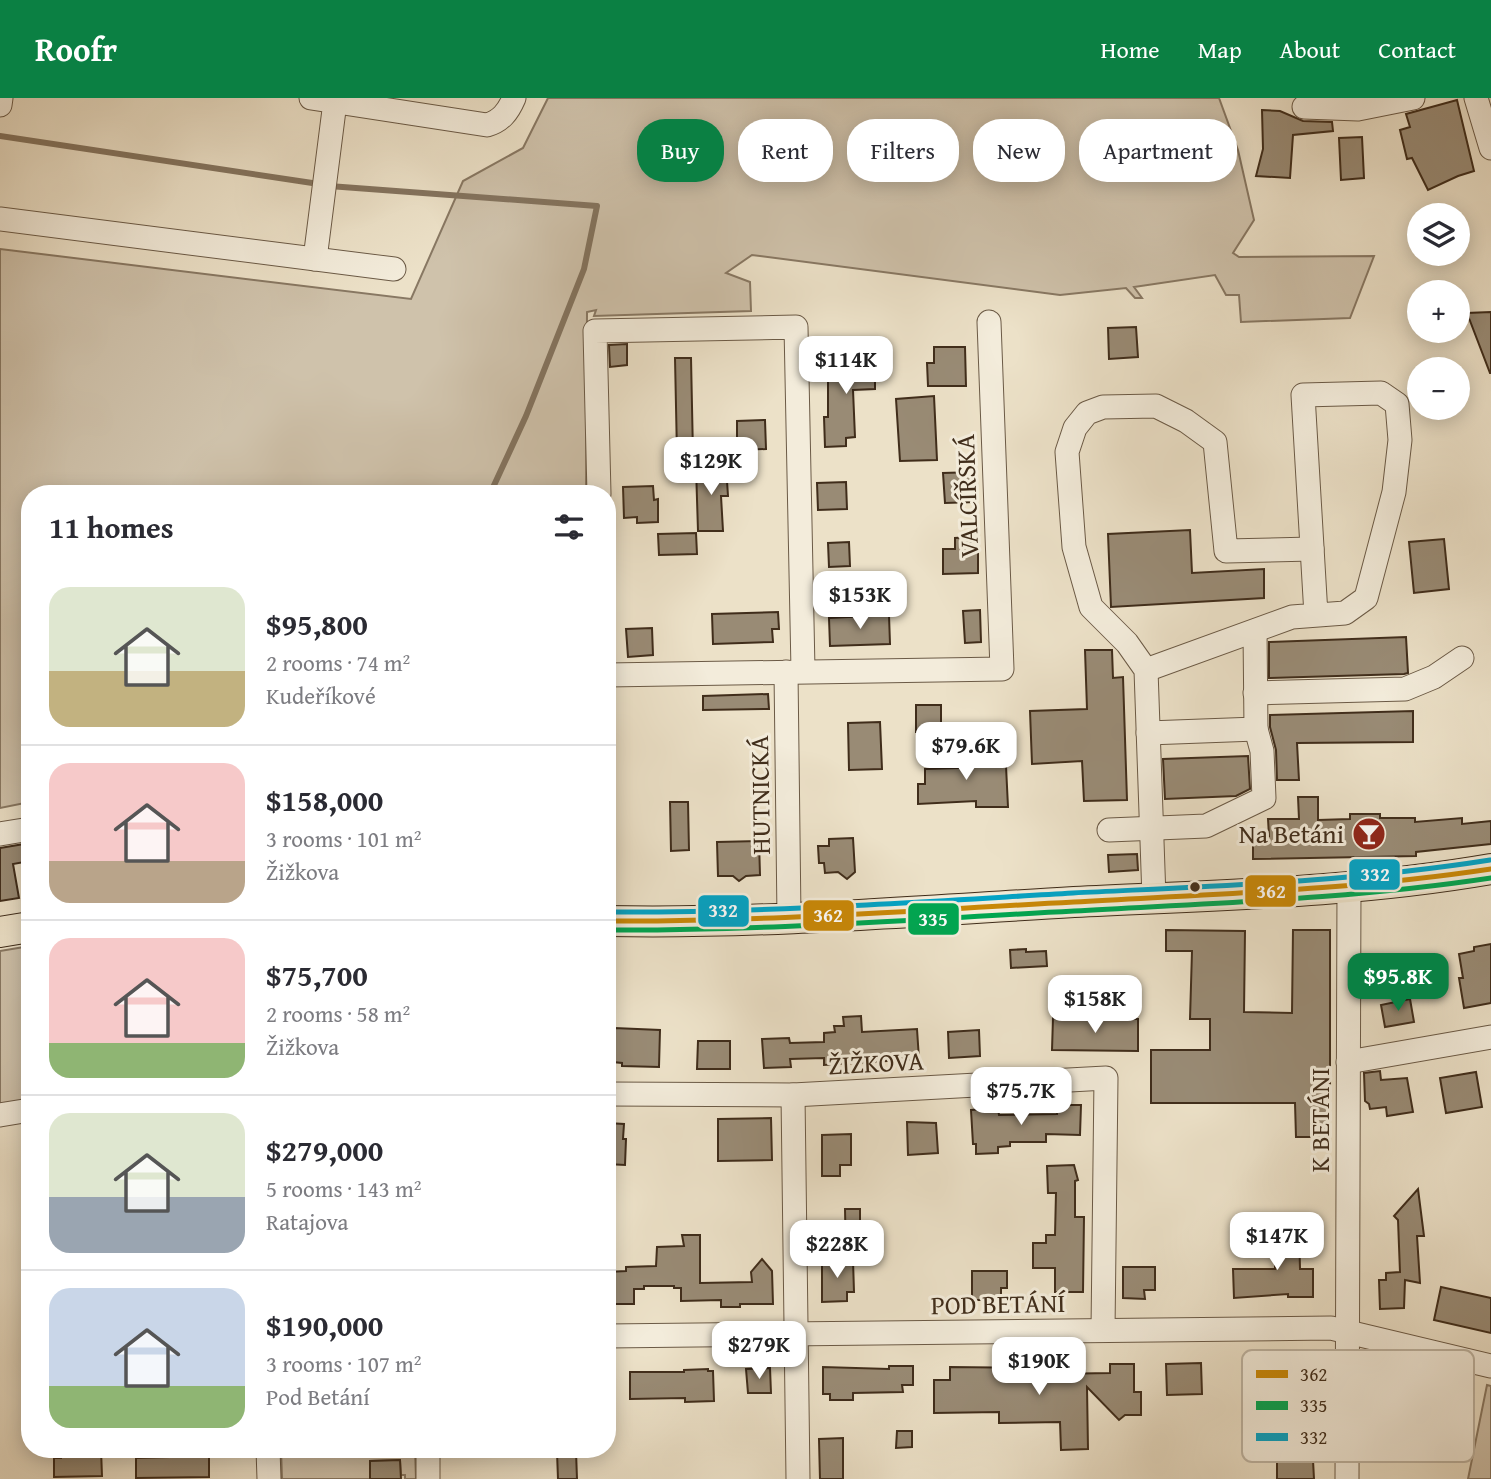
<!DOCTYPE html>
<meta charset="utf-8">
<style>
body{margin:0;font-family:"Gentium Book Plus",serif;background:#f7f7f7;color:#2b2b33;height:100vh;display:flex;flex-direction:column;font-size:26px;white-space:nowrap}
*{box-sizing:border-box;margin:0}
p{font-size:23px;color:#7c7c81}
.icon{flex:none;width:38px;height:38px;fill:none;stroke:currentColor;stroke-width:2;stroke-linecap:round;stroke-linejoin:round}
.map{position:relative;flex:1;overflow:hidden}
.sheet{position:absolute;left:21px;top:387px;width:595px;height:973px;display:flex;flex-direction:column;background:#fff;border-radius:28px;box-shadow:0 4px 18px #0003}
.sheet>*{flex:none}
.guide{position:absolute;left:637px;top:21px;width:665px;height:63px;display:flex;gap:14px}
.controls{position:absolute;left:1407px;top:105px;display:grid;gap:14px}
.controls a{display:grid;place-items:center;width:63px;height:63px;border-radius:50%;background:#fff;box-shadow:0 4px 18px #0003;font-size:35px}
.price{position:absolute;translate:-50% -60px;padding:0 16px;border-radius:14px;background:#fff;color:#222;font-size:23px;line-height:46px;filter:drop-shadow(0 2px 4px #0008)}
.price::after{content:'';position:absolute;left:50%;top:42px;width:21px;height:16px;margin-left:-10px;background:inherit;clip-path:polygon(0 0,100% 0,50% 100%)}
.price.current{background:#0b8043;color:#fff}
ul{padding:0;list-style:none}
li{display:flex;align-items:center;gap:21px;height:175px;padding:0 28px}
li+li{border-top:2px solid #e1e1e2}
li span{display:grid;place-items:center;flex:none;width:196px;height:140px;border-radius:21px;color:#555}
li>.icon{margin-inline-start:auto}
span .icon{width:84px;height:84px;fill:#fffc;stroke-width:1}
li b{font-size:30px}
h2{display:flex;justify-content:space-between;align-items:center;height:84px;padding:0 28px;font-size:30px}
.chip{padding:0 24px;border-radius:28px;background:#fff;box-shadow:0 4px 18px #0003;font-size:24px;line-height:63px}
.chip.current{background:#0b8043;color:#fff}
header{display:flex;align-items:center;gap:42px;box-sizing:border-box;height:98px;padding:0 35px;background:#0b8043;color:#fff}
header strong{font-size:33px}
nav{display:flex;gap:38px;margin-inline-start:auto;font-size:24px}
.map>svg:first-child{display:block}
.green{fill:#cfc2ab;stroke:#887863;stroke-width:2}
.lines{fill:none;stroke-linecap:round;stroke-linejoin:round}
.stream{stroke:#84745f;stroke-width:6}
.building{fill:#998b75;stroke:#402d1b;stroke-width:2}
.minor-casing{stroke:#6b5a46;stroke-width:25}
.major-casing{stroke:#402d1b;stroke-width:32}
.minor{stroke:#f3ecdb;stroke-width:23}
.major{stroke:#ece1c8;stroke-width:30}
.bus-1-casing{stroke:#f3ecdb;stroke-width:10}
.bus-2-casing{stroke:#f3ecdb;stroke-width:10}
.bus-3-casing{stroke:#f3ecdb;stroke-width:10}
.bus-1{stroke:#c98807;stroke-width:5}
.bus-2{stroke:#00a651;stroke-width:5}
.bus-3{stroke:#03a3c5;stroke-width:5}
.bus-dot{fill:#402d1b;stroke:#f3ecdb;stroke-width:2.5}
.labels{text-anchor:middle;stroke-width:6;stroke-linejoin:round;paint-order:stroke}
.street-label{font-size:26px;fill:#402d1b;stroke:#f3ecdb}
.poi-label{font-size:26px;fill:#402d1b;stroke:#f3ecdb;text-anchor:end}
.key{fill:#f3ecdb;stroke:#bdb3a1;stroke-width:2}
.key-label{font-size:19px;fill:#402d1b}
.line-badge{stroke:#f3ecdb;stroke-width:2.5}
.badge-label{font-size:19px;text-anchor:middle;font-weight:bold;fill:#fff}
</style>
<header>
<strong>Roofr</strong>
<nav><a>Home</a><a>Map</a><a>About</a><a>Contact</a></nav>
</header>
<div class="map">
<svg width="1491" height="1381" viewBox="0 0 1491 1381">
<rect width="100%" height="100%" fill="#ece1c8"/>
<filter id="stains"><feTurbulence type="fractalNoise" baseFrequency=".00286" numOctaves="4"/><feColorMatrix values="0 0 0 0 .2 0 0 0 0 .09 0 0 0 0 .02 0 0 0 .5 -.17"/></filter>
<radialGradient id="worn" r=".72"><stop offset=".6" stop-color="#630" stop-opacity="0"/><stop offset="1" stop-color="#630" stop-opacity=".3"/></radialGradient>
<g class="green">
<polygon points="548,0 1219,0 1238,52 1254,122 1233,155 1239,159 1374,158 1350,220 1241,224 1239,197 1226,197 1215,177 1134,189 1142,200 1135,200 1126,190 1060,197 752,157 726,175 750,184 751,213 594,218 596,212 587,214 586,395 30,396 30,704 0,710 0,151 411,201 463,83 523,50"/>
<polygon points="30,848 30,1003 0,1008 0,853"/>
<polygon points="1487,1287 1491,1288 1491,1381 1468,1381"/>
<polygon points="281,1351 415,1351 416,1381 405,1381 405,1377 401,1377 400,1362 370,1363 370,1381 282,1381"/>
</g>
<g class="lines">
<g class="stream">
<polyline points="0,38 319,86"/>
<polyline points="329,88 597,108 584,171 526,318 490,396"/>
</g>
</g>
<g class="building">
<polygon points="1457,2 1474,73 1458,78 1428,92 1412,60 1407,61 1400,32 1410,29 1406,16"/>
<polygon points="1262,12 1280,13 1303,23 1332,24 1333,33 1293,37 1290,80 1256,78 1263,51"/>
<polygon points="1362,39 1364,80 1341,82 1339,40"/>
<polygon points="1491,214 1491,275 1490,275 1467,215"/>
<polygon points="1136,229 1138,259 1109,261 1108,230"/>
<polygon points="627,246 627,267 610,269 609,247"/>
<polygon points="934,249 965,249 966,288 928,288 927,265 934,265"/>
<polygon points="841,258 875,260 875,291 853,292 855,339 846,340 846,348 825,349 824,319 828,319 828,260 841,260"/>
<polygon points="675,260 691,260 693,356 677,356"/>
<polygon points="934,298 937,362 900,363 896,301"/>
<polygon points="765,322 766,351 737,352 737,323"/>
<polygon points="726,368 728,398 721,398 723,433 698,433 696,369"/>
<polygon points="975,374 976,404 945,405 943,375"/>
<polygon points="846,384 847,411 818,412 817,385"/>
<polygon points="653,388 654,402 658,401 658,424 637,425 637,419 624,420 623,389"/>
<polygon points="1190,432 1192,475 1264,471 1264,500 1111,509 1108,436"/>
<polygon points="696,435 697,456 659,457 658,436"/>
<polygon points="971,439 971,450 978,450 978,475 943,476 943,451 955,451 955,440"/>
<polygon points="1444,441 1449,491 1414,495 1409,444"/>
<polygon points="849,444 850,468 829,469 828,445"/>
<polygon points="980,512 981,544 965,545 963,513"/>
<polygon points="778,514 779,531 772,531 773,544 713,546 712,516"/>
<polygon points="889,517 890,546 830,548 829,520"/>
<polygon points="652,530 653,557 628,559 626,531"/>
<polygon points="1406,539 1408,575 1404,576 1269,580 1269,544"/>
<polygon points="1085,552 1112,552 1113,580 1123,579 1127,702 1084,703 1082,663 1032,666 1030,613 1087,611"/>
<polygon points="768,596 769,611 703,612 703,598"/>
<polygon points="916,607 941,607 941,639 922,639 923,634 916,634"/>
<polygon points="1413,613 1413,644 1297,645 1299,682 1277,682 1276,652 1270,629 1270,617"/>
<polygon points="880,624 882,671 849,672 848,625"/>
<polygon points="974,639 975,669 1006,668 1008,709 976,709 976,703 918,706 918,686 925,686 925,671 958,670 957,640"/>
<polygon points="1248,658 1250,691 1236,698 1165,701 1163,661"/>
<polygon points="1298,699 1318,699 1318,722 1350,721 1350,716 1380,716 1380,720 1415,720 1415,724 1462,720 1462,726 1491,723 1491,746 1416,754 1416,758 1253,761 1253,738 1269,738 1268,721 1299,721"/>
<polygon points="670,704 688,704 689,752 671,753"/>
<polygon points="853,740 855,774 847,781 838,774 825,775 824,765 819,765 818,748 829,748 829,741"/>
<polygon points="759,743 760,777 746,778 739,783 733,778 718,778 717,744"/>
<polygon points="30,745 30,763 13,766 19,800 0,803 0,750"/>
<polygon points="1137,756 1138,772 1109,774 1108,757"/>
<polygon points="1166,832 1245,833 1244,914 1292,915 1293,832 1330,832 1330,1039 1296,1039 1295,1005 1151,1005 1151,952 1210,952 1210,921 1190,921 1192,853 1166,853"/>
<polygon points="1491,846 1491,905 1464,910 1459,880 1463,880 1459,856 1474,853 1474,849"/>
<polygon points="1026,851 1026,854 1046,853 1047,868 1011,870 1010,852"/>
<polygon points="1410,901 1414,924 1385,929 1381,907"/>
<polygon points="861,918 862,934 917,931 919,961 824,967 824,960 790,961 791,969 764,970 762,941 789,940 790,945 824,944 824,935 835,934 834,928 844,928 843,919"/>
<polygon points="1053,920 1138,921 1138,953 1052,952"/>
<polygon points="614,930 660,932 659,969 622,968 622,965 613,964"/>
<polygon points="979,932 980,958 949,960 948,934"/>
<polygon points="698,943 730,943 730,971 697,971"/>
<polygon points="1380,973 1381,982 1407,980 1413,1014 1387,1018 1386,1009 1370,1011 1369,1006 1365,1003 1364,975"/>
<polygon points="1476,974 1482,1009 1446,1015 1440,980"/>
<polygon points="1057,1007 1081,1007 1080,1037 1046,1036 1046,1044 1010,1044 1010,1048 998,1049 998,1055 976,1056 976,1046 973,1046 971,1012 998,1010 999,1017 1057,1016"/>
<polygon points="771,1020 772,1062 718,1063 718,1021"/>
<polygon points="907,1024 936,1025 938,1055 908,1057"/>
<polygon points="607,1025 624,1026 623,1041 626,1041 625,1067 607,1066"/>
<polygon points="851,1036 851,1067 840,1067 840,1078 822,1078 822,1037"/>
<polygon points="1074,1067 1078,1082 1075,1083 1075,1119 1084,1119 1083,1194 1055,1194 1055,1170 1033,1170 1033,1145 1046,1145 1046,1137 1055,1137 1056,1095 1048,1095 1047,1068"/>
<polygon points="1418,1091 1424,1138 1417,1138 1420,1185 1405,1182 1404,1210 1380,1211 1379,1182 1386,1182 1386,1175 1400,1174 1398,1122 1394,1118"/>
<polygon points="845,1111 860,1111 860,1159 846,1159"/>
<polygon points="1299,1131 1300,1171 1313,1171 1313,1199 1288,1199 1288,1196 1234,1200 1233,1171 1275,1171 1275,1132"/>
<polygon points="682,1137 700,1137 700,1185 752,1184 751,1174 762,1161 772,1173 773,1206 740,1206 740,1209 721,1209 721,1202 681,1203 681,1190 674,1190 674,1188 644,1188 644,1191 634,1191 634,1206 607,1206 607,1174 626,1173 626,1169 656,1168 657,1149 684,1148"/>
<polygon points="853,1162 854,1194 847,1194 847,1203 822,1204 822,1163"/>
<polygon points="1123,1169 1155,1169 1155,1192 1144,1192 1145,1201 1123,1200"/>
<polygon points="972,1173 1007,1173 1007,1190 1001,1190 1001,1202 972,1202"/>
<polygon points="1441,1189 1491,1200 1491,1235 1434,1222"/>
<polygon points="1201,1265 1202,1296 1167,1297 1166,1266"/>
<polygon points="1266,1265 1309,1266 1310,1308 1309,1315 1311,1338 1314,1338 1316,1354 1313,1362 1314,1381 1277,1381 1277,1338 1270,1338 1270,1315 1258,1315 1258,1292 1266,1292"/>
<polygon points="1110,1266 1134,1266 1134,1294 1141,1294 1141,1317 1125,1317 1119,1322 1087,1289 1088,1351 1061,1352 1060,1324 999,1325 999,1314 934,1315 934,1282 950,1282 950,1269 1052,1270 1052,1276 1110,1275"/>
<polygon points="889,1268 913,1268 913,1287 902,1287 903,1294 853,1295 853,1302 830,1302 830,1296 823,1296 823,1269 889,1271"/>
<polygon points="770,1270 771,1295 748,1295 746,1271"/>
<polygon points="708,1271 708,1273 713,1273 714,1303 685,1304 685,1300 630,1301 630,1274 684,1274 684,1272"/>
<polygon points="897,1333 912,1333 912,1349 896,1350"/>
<polygon points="843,1340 843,1381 820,1381 819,1341"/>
<polygon points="61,1351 101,1351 102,1378 54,1379 54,1360 61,1360"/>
<polygon points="168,1351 209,1351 209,1379 136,1380 136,1360 169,1359"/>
<polygon points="576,1353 577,1381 558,1381 557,1354"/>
<polygon points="400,1362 401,1381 370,1381 370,1363"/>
</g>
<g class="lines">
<defs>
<g id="minor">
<path d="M 311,0 L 487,27 C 501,23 508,14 514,0"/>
<polyline points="1476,0 1491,50"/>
<polyline points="0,7 1,0"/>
<polyline points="1304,9 1358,11 1413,0"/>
<polyline points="0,121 394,171"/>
<polyline points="315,161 335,4"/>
<polyline points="599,396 595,233 796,229 803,572"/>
<polyline points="1146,572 1292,519 1345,515 1366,500 1394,394 1400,342 1397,306 1381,295 1303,297 1316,517"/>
<polyline points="786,574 789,819"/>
<polyline points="607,577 1002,571 989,224"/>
<polyline points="1255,595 1405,591 1434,579 1462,560"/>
<polyline points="1148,635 1256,631 1255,533"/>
<polyline points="1109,732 1206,728 1264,700 1262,653 1256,631"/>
<polyline points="0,736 30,731"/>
<polyline points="1154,800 1146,572 1127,545 1091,509 1074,449 1067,354 1075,330 1087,315 1103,309 1156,308 1186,323 1215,344 1226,453 1312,451"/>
<polyline points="1348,964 1491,939"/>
<polyline points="607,996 793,997 1106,980 1103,1232"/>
<polyline points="793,997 798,1381"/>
<polyline points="0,1017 30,1012"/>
<polyline points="607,1238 1331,1230 1491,1268"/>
<polyline points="268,1351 269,1381"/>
<polyline points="428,1351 428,1381"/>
<polyline points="1347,1381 1349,789"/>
</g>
<g id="major">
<path d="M 607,823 C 763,826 918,813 1074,804 C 1213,797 1353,795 1491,771"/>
<polyline points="0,834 30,829"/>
</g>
</defs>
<use href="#minor" class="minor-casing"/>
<use href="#major" class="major-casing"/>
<use href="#minor" class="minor"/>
<use href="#major" class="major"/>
<defs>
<path id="bus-1" d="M 607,823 C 763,824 918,812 1074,804 C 1213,796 1352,792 1491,771"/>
<path id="bus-2" d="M 607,832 C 763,833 918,821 1074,813 C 1213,805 1352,801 1491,780"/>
<path id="bus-3" d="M 607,814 C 763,815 918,804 1073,795 C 1212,788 1351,784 1490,762"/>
</defs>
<use href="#bus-1" class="bus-1-casing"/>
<use href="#bus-2" class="bus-2-casing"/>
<use href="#bus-3" class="bus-3-casing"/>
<use href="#bus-1" class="bus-1"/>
<use href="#bus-2" class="bus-2"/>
<use href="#bus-3" class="bus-3"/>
</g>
<defs>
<symbol id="bar-disc" viewBox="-11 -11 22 22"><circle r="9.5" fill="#8f2418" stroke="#f3ecdb"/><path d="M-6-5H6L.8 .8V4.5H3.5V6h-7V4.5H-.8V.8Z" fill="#fff"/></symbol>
</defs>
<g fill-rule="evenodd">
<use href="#bar-disc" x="1350" y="717" width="38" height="38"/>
</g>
<circle class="bus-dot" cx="1195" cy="789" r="6"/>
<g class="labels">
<g class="street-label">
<text transform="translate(967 398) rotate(-92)" y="9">VALCÍŘSKÁ</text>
<text transform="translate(760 697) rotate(-91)" y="9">HUTNICKÁ</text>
<text transform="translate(876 965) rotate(-3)" y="9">ŽIŽKOVA</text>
<text transform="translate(1320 1022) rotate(-90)" y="9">K BETÁNI</text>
<text transform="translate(998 1206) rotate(-1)" y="9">POD BETÁNÍ</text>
</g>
<g class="poi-label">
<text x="1344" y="745">Na Betáni</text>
</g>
</g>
<rect x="1242" y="1252" width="232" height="112" rx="10" class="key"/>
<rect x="1256" y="1272" width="32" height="8" fill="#c98807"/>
<rect x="1256" y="1303" width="32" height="9" fill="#00a651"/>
<rect x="1256" y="1335" width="32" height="8" fill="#03a3c5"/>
<g class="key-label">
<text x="1300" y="1283">362</text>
<text x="1300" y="1314">335</text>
<text x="1300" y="1346">332</text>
</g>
<g class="line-badge">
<rect x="1348" y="760" width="53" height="33" rx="7" fill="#03a3c5"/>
<rect x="1244" y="776" width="53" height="34" rx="7" fill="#c98807"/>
<rect x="697" y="796" width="53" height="34" rx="7" fill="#03a3c5"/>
<rect x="802" y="801" width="53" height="33" rx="7" fill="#c98807"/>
<rect x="907" y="804" width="53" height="34" rx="7" fill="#00a651"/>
</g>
<g class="badge-label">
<text x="1375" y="783">332</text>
<text x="1271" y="800">362</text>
<text x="723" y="819">332</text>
<text x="828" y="824">362</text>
<text x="933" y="828">335</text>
</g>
<rect width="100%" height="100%" filter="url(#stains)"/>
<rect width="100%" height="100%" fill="url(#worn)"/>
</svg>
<div class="controls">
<a><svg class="icon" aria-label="layers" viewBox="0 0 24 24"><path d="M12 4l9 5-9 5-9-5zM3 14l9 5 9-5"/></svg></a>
<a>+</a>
<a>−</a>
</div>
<b class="price" style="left:846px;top:298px">$114K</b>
<b class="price" style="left:711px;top:399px">$129K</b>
<b class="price" style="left:860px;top:533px">$153K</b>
<b class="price" style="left:966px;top:684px">$79.6K</b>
<b class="price current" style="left:1398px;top:915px">$95.8K</b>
<b class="price" style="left:1095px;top:937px">$158K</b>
<b class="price" style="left:1021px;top:1029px">$75.7K</b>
<b class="price" style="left:1277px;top:1174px">$147K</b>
<b class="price" style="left:837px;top:1182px">$228K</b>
<b class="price" style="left:759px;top:1283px">$279K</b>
<b class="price" style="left:1039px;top:1299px">$190K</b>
<div class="guide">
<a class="chip current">Buy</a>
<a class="chip">Rent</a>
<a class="chip">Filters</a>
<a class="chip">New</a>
<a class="chip">Apartment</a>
</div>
<section class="sheet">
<h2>11 homes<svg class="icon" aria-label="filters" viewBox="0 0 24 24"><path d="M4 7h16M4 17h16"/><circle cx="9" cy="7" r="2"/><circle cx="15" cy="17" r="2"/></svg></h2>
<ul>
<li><span style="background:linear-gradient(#dfe7d0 60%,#c2b280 0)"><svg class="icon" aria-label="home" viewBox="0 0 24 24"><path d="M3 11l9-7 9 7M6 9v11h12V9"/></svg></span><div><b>$95,800</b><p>2 rooms · 74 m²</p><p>Kudeříkové</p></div></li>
<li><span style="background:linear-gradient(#f6c9c9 70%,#b9a48a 0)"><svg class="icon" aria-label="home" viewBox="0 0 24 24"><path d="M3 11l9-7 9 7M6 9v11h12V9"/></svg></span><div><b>$158,000</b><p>3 rooms · 101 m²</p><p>Žižkova</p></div></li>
<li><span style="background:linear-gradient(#f6c9c9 75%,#8fb573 0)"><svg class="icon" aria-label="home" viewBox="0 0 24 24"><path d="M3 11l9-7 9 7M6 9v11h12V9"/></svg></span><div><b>$75,700</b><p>2 rooms · 58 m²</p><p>Žižkova</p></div></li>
<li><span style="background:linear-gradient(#dfe7d0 60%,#9aa5b1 0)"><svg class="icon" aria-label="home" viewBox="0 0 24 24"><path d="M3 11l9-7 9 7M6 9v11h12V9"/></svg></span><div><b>$279,000</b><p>5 rooms · 143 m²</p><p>Ratajova</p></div></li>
<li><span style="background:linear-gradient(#c9d6e8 70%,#8fb573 0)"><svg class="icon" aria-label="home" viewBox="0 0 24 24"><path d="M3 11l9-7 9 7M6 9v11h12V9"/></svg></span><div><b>$190,000</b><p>3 rooms · 107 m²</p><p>Pod Betání</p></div></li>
</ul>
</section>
</div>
